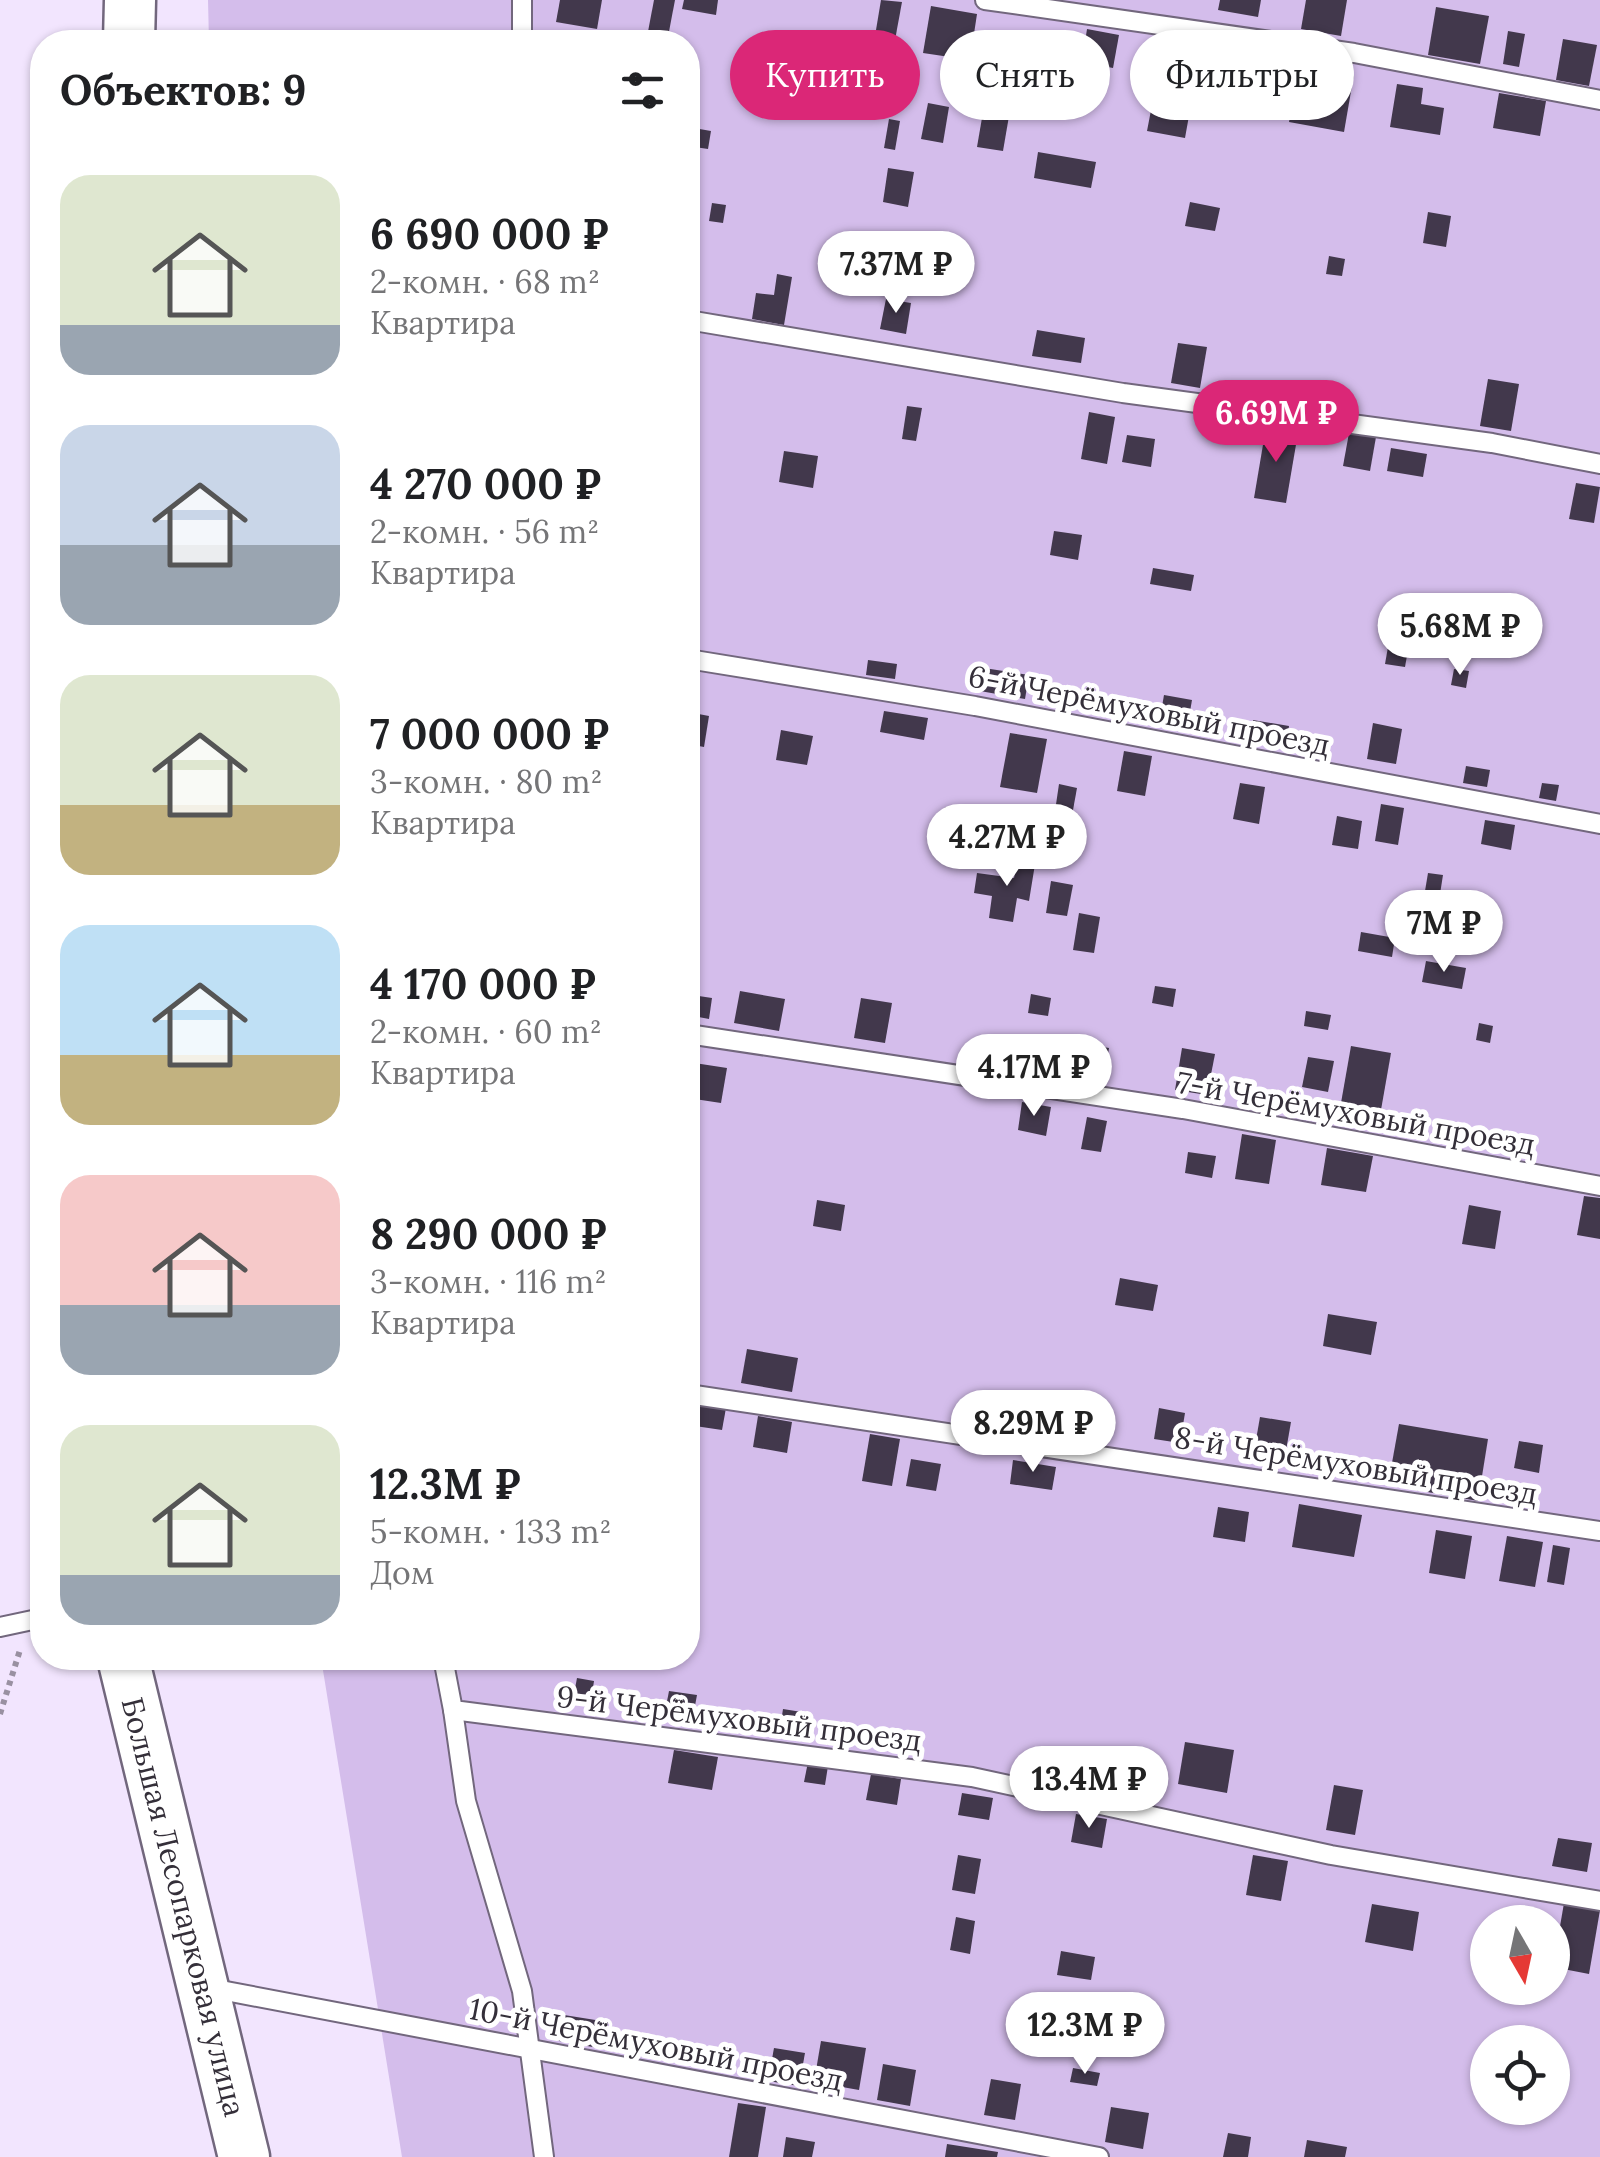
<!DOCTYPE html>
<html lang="ru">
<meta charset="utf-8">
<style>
body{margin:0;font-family:Lora,serif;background:#f6f6f6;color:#202124;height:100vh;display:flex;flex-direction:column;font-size:38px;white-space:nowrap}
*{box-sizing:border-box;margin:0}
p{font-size:32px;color:#757577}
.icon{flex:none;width:55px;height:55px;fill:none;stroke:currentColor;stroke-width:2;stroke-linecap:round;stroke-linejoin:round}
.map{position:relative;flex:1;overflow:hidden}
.drawer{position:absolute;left:30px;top:30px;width:670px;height:1640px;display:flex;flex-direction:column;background:#fff;border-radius:40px;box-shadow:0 2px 8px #0004}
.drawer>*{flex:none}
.hud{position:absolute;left:730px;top:30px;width:720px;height:90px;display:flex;gap:20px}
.needle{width:65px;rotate:171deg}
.controls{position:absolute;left:1470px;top:1905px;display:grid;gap:20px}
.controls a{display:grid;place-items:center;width:100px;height:100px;border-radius:50%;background:#fff;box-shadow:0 2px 8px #0004;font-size:50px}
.price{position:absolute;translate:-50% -85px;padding:0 22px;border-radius:35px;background:#fff;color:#222;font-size:32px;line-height:65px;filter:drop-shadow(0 2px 5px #0008)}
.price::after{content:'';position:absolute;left:50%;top:60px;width:30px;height:22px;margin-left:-15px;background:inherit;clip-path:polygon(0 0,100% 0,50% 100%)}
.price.active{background:#db2777;color:#fff}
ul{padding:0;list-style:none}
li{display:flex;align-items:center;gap:30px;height:250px;padding:0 30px}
li span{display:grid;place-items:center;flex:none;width:280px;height:200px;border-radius:30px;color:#555}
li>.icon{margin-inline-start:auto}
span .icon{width:120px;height:120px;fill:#fffc;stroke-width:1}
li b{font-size:42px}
h2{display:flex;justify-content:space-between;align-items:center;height:120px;padding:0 30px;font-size:42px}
.pill{padding:0 35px;border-radius:45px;background:#fff;box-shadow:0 2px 8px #0004;font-size:35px;line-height:90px}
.pill.active{background:#db2777;color:#fff}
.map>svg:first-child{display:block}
.green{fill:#d4bdeb;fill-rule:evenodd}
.building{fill:#42384c}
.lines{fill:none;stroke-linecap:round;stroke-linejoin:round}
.lane-casing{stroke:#72677d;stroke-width:22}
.secondary-casing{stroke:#72677d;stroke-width:55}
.path{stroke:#9990a1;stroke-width:6;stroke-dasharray:5 5;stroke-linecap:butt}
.lane{stroke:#fff;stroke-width:18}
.secondary{stroke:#fff;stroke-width:50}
.labels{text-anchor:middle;stroke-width:10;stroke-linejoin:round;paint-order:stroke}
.street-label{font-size:30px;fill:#342f39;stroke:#fff}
</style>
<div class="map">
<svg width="1600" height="2157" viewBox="0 0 1600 2157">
<rect width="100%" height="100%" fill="#f2e5fe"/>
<path class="green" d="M 208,0 L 1600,0 L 1600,2157 L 402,2157 L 321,1658 L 688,1658 L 688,42 L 209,42 ZM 1488,1922 L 1552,1922 L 1552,1988 L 1488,1988 ZM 1488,2042 L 1552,2042 L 1552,2108 L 1488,2108 Z"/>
<g class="building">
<polygon points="560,0 602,0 597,29 556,22"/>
<polygon points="654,0 675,0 667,42 646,42"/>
<polygon points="684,0 718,0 716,15 682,9"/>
<polygon points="881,0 902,2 895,40 875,36"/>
<polygon points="1220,0 1261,0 1258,17 1218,10"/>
<polygon points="1306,0 1347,0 1341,36 1301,29"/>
<polygon points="931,6 977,14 970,60 923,53"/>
<polygon points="1436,7 1489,16 1480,64 1428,55"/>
<polygon points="1087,29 1119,35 1113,68 1082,62"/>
<polygon points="1508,31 1525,34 1519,67 1503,64"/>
<polygon points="814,38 853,45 849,64 810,57"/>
<polygon points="1563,39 1597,45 1589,86 1556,80"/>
<polygon points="1181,40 1202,43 1185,138 1147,131 1157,79 1174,83"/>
<polygon points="1232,51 1270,57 1266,80 1228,73"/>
<polygon points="1299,64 1354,74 1344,132 1289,122"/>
<polygon points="1397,84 1423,88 1421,104 1444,108 1440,135 1390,127"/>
<polygon points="1499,93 1546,101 1540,136 1493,128"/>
<polygon points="928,103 949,107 943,143 921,139"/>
<polygon points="983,112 1009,116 1003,151 977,147"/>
<polygon points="889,119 900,121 895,150 884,148"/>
<polygon points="688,127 711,131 708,149 688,146"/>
<polygon points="1038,152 1096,162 1091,188 1034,178"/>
<polygon points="888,168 914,172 908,207 883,202"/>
<polygon points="1190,202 1220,208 1215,231 1185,226"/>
<polygon points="712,203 726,205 723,223 709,221"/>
<polygon points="1428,212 1451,216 1446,247 1423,243"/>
<polygon points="1329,256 1345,259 1342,276 1326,274"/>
<polygon points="688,274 694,275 689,302 688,302"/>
<polygon points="777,274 792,277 784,325 752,319 756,293 774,295"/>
<polygon points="886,299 911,303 906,334 880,329"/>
<polygon points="1037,330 1085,338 1081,363 1032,356"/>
<polygon points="1178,343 1207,347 1200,388 1171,383"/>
<polygon points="1488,379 1519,384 1511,431 1480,426"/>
<polygon points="907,406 922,408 916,441 902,439"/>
<polygon points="1089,412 1115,417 1107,464 1081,459"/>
<polygon points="1266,427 1298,433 1286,503 1254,498"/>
<polygon points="1349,433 1376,437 1370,471 1343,466"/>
<polygon points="1127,435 1155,439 1151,467 1122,462"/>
<polygon points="1391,448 1427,454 1423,477 1387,471"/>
<polygon points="784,451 818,456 813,488 779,482"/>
<polygon points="1576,483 1600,487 1594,523 1569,519"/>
<polygon points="1054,531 1082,535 1078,560 1050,555"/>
<polygon points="1153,568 1194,575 1191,591 1150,584"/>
<polygon points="1391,630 1411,633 1405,667 1385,664"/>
<polygon points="868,660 897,664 895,679 866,675"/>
<polygon points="984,668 1029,675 1025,699 980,691"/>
<polygon points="1454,669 1469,671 1466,688 1451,685"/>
<polygon points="1164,695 1192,700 1187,729 1159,724"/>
<polygon points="884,711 928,718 924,740 880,732"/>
<polygon points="688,712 709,716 704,747 688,744"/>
<polygon points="1253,720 1289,726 1286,746 1249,739"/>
<polygon points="1373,723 1402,729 1396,764 1367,759"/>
<polygon points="781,730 813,736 807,765 776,760"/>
<polygon points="1010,733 1047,739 1037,793 1000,787"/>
<polygon points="1124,751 1152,756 1145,796 1117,791"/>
<polygon points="1466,766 1490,770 1487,787 1463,783"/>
<polygon points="1240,783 1265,787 1259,824 1233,819"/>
<polygon points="1542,783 1559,785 1556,801 1539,798"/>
<polygon points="1059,784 1077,788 1071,821 1054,818"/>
<polygon points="1381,804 1404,808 1398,845 1375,841"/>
<polygon points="945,807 971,811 965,850 938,845"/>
<polygon points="1337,816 1362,821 1358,849 1332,845"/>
<polygon points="1485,820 1515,825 1511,850 1481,844"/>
<polygon points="1019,855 1036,858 1029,901 1017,898 1013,922 989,918 992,896 974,893 977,873 1014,878"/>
<polygon points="1428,873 1443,875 1440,894 1425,891"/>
<polygon points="1051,881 1073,885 1067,916 1046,913"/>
<polygon points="1079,913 1100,917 1094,953 1073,950"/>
<polygon points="1361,932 1395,938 1392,957 1358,951"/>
<polygon points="1426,961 1466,968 1462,989 1422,982"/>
<polygon points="1155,986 1176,989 1173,1007 1152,1003"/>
<polygon points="740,991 785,999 779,1031 734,1023"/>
<polygon points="1031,994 1051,998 1048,1016 1028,1013"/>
<polygon points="692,995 712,998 709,1019 688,1015"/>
<polygon points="861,998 892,1003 885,1043 854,1038"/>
<polygon points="1306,1011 1331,1015 1328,1030 1304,1026"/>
<polygon points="1479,1023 1493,1026 1490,1043 1476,1040"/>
<polygon points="1085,1044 1109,1048 1104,1078 1080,1074"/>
<polygon points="1351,1046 1391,1053 1378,1127 1338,1120"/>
<polygon points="1182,1048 1215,1054 1207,1095 1175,1090"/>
<polygon points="1308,1057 1334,1061 1328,1092 1302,1087"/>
<polygon points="688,1062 727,1068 721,1103 688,1098"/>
<polygon points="1022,1102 1051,1107 1046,1136 1018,1130"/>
<polygon points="1087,1117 1107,1121 1101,1152 1081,1149"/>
<polygon points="1242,1134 1276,1140 1269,1184 1235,1179"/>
<polygon points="1327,1148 1373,1156 1366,1192 1321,1185"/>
<polygon points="1188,1152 1216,1156 1212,1178 1185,1173"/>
<polygon points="1584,1196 1600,1198 1600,1239 1577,1235"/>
<polygon points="817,1200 845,1205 841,1231 813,1226"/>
<polygon points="1469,1205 1501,1211 1495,1249 1462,1244"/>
<polygon points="1120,1278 1158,1285 1153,1311 1115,1305"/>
<polygon points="1328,1314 1377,1322 1371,1355 1323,1346"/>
<polygon points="747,1349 798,1358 792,1392 741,1383"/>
<polygon points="994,1395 1017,1399 1012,1425 990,1421"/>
<polygon points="699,1403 726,1408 722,1430 695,1426"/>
<polygon points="1159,1408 1185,1413 1180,1443 1154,1439"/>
<polygon points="758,1416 792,1422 787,1453 753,1447"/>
<polygon points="1260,1417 1291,1422 1284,1462 1253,1457"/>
<polygon points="1399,1424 1488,1439 1478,1501 1388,1485"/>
<polygon points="870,1434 900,1439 892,1486 862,1481"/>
<polygon points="1519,1441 1543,1445 1539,1473 1514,1468"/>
<polygon points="911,1459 941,1464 936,1491 906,1486"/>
<polygon points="1013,1460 1056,1467 1052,1490 1010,1484"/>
<polygon points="1299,1504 1362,1515 1354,1557 1292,1547"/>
<polygon points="1218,1507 1249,1512 1245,1542 1213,1537"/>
<polygon points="1436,1530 1472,1536 1465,1579 1429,1573"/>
<polygon points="1507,1536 1543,1542 1535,1587 1499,1581"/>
<polygon points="1553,1545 1570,1548 1564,1585 1547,1582"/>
<polygon points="577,1678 594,1681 590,1707 572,1704"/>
<polygon points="669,1691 697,1695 692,1722 664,1717"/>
<polygon points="783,1709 808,1713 804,1740 779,1735"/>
<polygon points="1185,1742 1234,1750 1227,1793 1178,1784"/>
<polygon points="674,1750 718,1757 712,1790 668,1783"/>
<polygon points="808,1762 828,1766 825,1785 804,1782"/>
<polygon points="871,1774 901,1779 897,1805 866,1800"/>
<polygon points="1334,1785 1363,1790 1355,1835 1326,1830"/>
<polygon points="962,1793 993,1798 989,1820 958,1815"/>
<polygon points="1076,1814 1107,1819 1102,1848 1071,1842"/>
<polygon points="1558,1838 1592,1843 1587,1872 1552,1866"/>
<polygon points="958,1855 981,1859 975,1894 952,1890"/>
<polygon points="1253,1855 1288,1861 1281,1901 1246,1895"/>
<polygon points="1564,1903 1600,1910 1589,1974 1553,1967"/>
<polygon points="1372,1904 1419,1912 1413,1951 1365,1942"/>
<polygon points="956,1917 975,1921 970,1954 950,1950"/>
<polygon points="1061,1951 1095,1957 1091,1980 1057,1975"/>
<polygon points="564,2015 608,2022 604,2049 559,2041"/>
<polygon points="821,2041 866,2048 859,2090 814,2082"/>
<polygon points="774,2048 805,2053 799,2086 768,2081"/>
<polygon points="883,2064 916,2070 910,2106 877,2100"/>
<polygon points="1073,2068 1100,2073 1097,2086 1070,2082"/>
<polygon points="991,2079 1021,2084 1015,2120 984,2115"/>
<polygon points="738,2103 766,2107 758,2157 729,2157"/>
<polygon points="1111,2107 1149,2113 1143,2149 1105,2142"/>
<polygon points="1228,2133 1251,2137 1248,2157 1223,2157"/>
<polygon points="786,2137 815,2142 812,2157 783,2157"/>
<polygon points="1307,2140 1347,2147 1345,2157 1304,2157"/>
<polygon points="947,2144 998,2152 997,2157 945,2157"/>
</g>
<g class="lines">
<defs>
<g id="lane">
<polyline points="985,0 1354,53 1600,100"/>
<polyline points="522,42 522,0"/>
<polyline points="688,320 1123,393 1492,443 1600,464"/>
<polyline points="688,659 975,706 1600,824"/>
<polyline points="688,1034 1183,1109 1600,1186"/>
<polyline points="688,1394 1600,1531"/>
<polyline points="0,1627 42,1618"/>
<polyline points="443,1658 453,1710 972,1777 1331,1855 1600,1901"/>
<polyline points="453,1710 466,1801 522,1991 544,2157"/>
<polyline points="210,1988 1099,2157"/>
</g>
<g id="secondary">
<polyline points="129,42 130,0"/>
<polyline points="123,1658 244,2157"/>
</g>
</defs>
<use href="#lane" class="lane-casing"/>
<use href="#secondary" class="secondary-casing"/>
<polyline class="path" points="0,1714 20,1650"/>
<use href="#lane" class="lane"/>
<use href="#secondary" class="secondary"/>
</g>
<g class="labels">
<g class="street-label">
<text transform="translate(1149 711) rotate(11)" y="10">6-й Черёмуховый проезд</text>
<text transform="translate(1356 1114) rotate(10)" y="10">7-й Черёмуховый проезд</text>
<text transform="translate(1356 1466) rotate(9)" y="10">8-й Черёмуховый проезд</text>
<text transform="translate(739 1719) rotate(7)" y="10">9-й Черёмуховый проезд</text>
<text transform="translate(183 1907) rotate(76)" y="10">Большая Лесопарковая улица</text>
<text transform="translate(656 2045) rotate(11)" y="10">10-й Черёмуховый проезд</text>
</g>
</g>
</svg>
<div class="controls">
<a><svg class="needle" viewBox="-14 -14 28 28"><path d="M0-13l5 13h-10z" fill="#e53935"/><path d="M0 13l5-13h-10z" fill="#757577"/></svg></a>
<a><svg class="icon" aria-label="locate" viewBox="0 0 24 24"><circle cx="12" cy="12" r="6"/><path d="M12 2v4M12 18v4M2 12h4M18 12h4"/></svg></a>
</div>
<b class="price" style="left:896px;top:316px">7.37M ₽</b>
<b class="price active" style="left:1276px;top:465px">6.69M ₽</b>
<b class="price" style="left:1460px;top:678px">5.68M ₽</b>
<b class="price" style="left:1007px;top:889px">4.27M ₽</b>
<b class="price" style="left:1444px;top:975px">7M ₽</b>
<b class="price" style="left:1034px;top:1119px">4.17M ₽</b>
<b class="price" style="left:1033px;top:1475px">8.29M ₽</b>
<b class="price" style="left:1089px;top:1831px">13.4M ₽</b>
<b class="price" style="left:1085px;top:2077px">12.3M ₽</b>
<div class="hud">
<a class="pill active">Купить</a>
<a class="pill">Снять</a>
<a class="pill">Фильтры</a>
</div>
<section class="drawer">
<h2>Объектов: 9<svg class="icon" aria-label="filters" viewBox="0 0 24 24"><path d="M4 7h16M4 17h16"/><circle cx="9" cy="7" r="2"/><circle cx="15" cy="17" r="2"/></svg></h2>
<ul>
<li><span style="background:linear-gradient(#dfe7d0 75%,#9aa5b1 0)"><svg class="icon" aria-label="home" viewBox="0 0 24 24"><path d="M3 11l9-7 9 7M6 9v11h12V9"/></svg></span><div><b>6 690 000 ₽</b><p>2-комн. · 68 m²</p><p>Квартира</p></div></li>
<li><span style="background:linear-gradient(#c9d6e8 60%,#9aa5b1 0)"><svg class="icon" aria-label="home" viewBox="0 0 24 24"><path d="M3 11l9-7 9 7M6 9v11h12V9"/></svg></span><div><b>4 270 000 ₽</b><p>2-комн. · 56 m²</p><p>Квартира</p></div></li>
<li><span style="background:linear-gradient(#dfe7d0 65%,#c2b280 0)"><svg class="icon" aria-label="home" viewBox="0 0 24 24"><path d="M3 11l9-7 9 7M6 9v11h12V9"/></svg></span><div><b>7 000 000 ₽</b><p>3-комн. · 80 m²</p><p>Квартира</p></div></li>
<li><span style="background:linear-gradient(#bfe0f5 65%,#c2b280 0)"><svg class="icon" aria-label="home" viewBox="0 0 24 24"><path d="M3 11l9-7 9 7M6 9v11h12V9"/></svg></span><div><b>4 170 000 ₽</b><p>2-комн. · 60 m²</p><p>Квартира</p></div></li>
<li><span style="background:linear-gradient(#f6c9c9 65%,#9aa5b1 0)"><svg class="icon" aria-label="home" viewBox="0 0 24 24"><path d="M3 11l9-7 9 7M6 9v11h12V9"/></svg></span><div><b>8 290 000 ₽</b><p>3-комн. · 116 m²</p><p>Квартира</p></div></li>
<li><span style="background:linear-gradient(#dfe7d0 75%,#9aa5b1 0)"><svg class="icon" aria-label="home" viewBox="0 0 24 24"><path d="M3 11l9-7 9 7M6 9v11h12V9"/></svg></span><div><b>12.3M ₽</b><p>5-комн. · 133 m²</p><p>Дом</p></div></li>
</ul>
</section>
</div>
